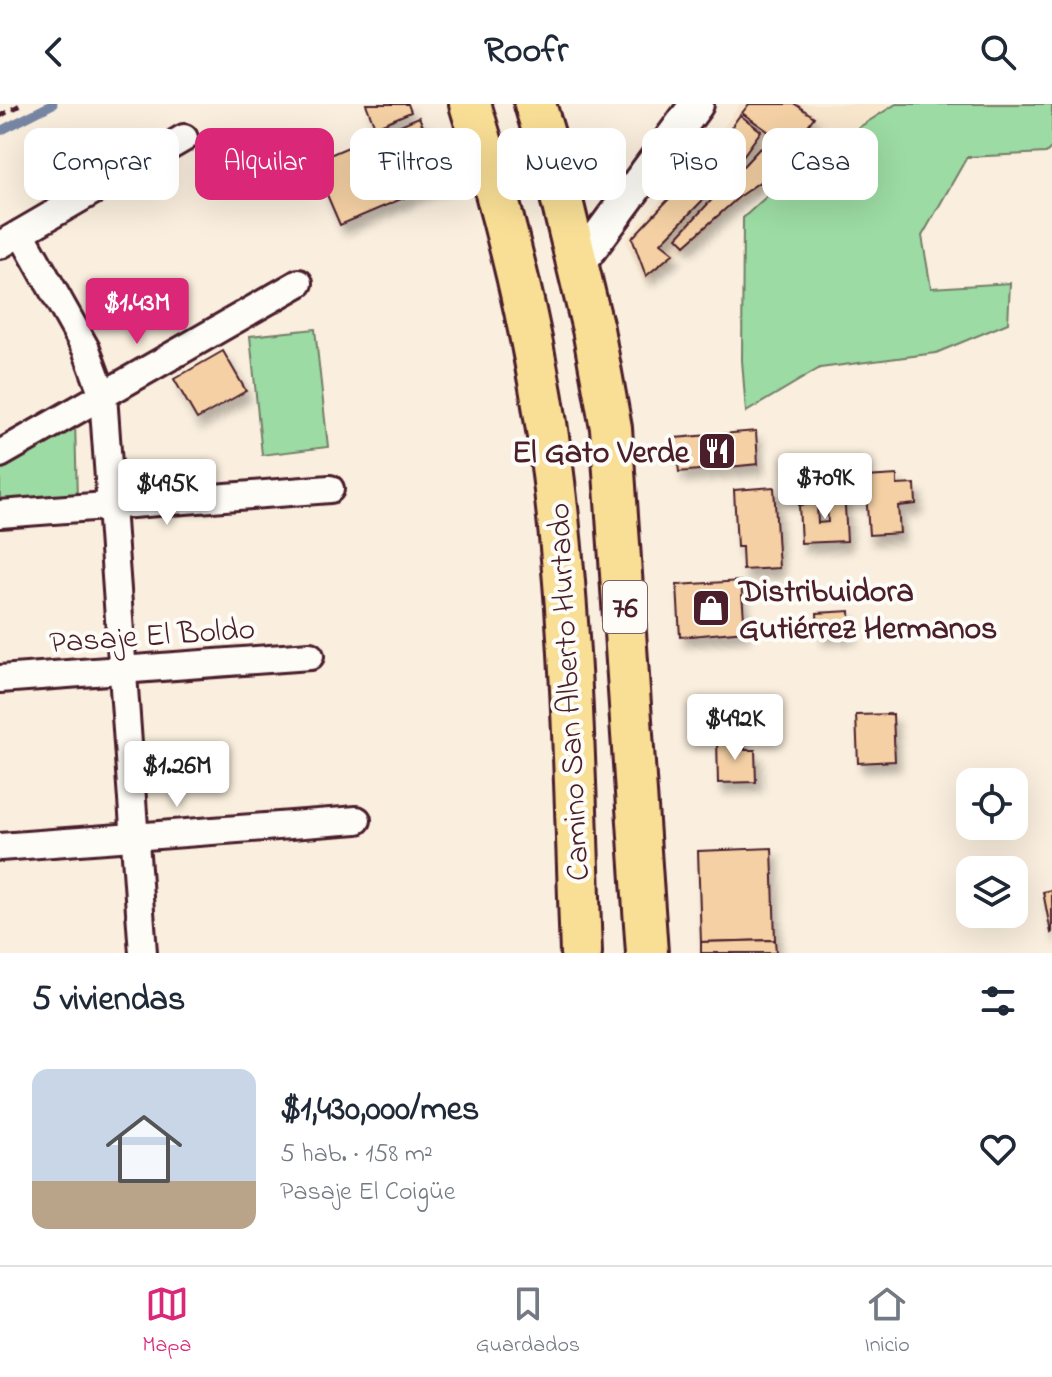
<!DOCTYPE html>
<html lang="es">
<meta charset="utf-8">
<style>
body{margin:0;font-family:"Indie Flower",sans-serif;background:#f2f2f3;color:#1f2937;height:100vh;display:flex;flex-direction:column;font-size:30px;white-space:nowrap}
*{box-sizing:border-box;margin:0}
p{font-size:26px;color:#747a83}
.icon{flex:none;width:44px;height:44px;fill:none;stroke:currentColor;stroke-width:2;stroke-linecap:round;stroke-linejoin:round}
.map{position:relative;height:849px;overflow:hidden}
.drawer{display:flex;flex-direction:column;background:#fff;flex:1}
.drawer>*{flex:none}
.guide{position:absolute;left:24px;top:24px;width:1004px;height:72px;display:flex;gap:16px}
.fabs{position:absolute;left:956px;top:664px;display:grid;gap:16px}
.fabs a{display:grid;place-items:center;width:72px;height:72px;border-radius:16px;background:#fff;box-shadow:0 8px 32px #0002;font-size:40px}
.price{position:absolute;translate:-50% -68px;padding:0 18px;border-radius:8px;background:#fff;color:#222;font-size:26px;line-height:52px;filter:drop-shadow(0 2px 4px #0008)}
.price::after{content:'';position:absolute;left:50%;top:48px;width:24px;height:18px;margin-left:-12px;background:inherit;clip-path:polygon(0 0,100% 0,50% 100%)}
.price.current{background:#db2777;color:#fff}
ul{padding:0;list-style:none}
li{display:flex;align-items:center;gap:24px;height:200px;padding:0 32px}
li+li{border-top:2px solid #e0e1e3}
li span{display:grid;place-items:center;flex:none;width:224px;height:160px;border-radius:16px;color:#555}
li>.icon{margin-inline-start:auto}
span .icon{width:96px;height:96px;fill:#fffc;stroke-width:1}
li b{font-size:34px}
h2{display:flex;justify-content:space-between;align-items:center;height:96px;padding:0 32px;font-size:34px}
.pill{padding:0 28px;border-radius:16px;background:#fff;box-shadow:0 8px 32px #0002;font-size:28px;line-height:72px}
.pill.current{background:#db2777;color:#fff}
header{display:flex;justify-content:space-between;align-items:center;height:104px;padding:0 32px;background:#fff;font-size:36px;font-weight:700}
.menu{display:flex;justify-content:space-around;align-items:center;height:112px;border-top:2px solid #e0e1e3;background:#fff;font-size:22px;color:#747a83}
.menu a{display:grid;justify-items:center;gap:4px}
.menu .current{color:#db2777}
.map>svg:first-child{display:block}
.built{fill:#f8e6cd}
.green{fill:#9cdba3;stroke:#737d67;stroke-width:2}
.lines{fill:none;stroke-linecap:round;stroke-linejoin:round}
.stream{stroke:#7786a3;stroke-width:9}
.building{fill:#f4d0a4;stroke:#4a1f2b;stroke-width:2;filter:url(#shadow)}
.minor-casing{stroke:#4a1f2b;stroke-width:32}
.tertiary-casing{stroke:#4a1f2b;stroke-width:38}
.primary-casing{stroke:#4a1f2b;stroke-width:46}
.path{stroke:#4a1f2b;stroke-width:5;stroke-dasharray:8 6;stroke-linecap:butt}
.minor{stroke:#fdfcf7;stroke-width:26}
.tertiary{stroke:#fdfcf7;stroke-width:32}
.primary{stroke:#f9df96;stroke-width:40}
.labels{text-anchor:middle;stroke-width:8;stroke-linejoin:round;paint-order:stroke}
.shield{fill:#fdfcf7;stroke:#806168;stroke-width:2}
.shield-label{font-size:30px;font-weight:bold;fill:#4a1f2b}
.poi-label{font-size:32px;font-weight:bold;fill:#4a1f2b;stroke:#fdfcf7;text-anchor:end}
.street-label{font-size:32px;fill:#4a1f2b;stroke:#fdfcf7}
</style>
<header><svg class="icon" aria-label="back" viewBox="0 0 24 24"><path d="M15 5l-7 7 7 7"/></svg>Roofr<svg class="icon" aria-label="search" viewBox="0 0 24 24"><circle cx="10" cy="10" r="6"/><path d="M15 15l6 6"/></svg></header>
<div class="map">
<svg width="1052" height="849" viewBox="0 0 1052 849">
<defs>
<filter id="shadow"><feDropShadow dx="5" dy="9" stdDeviation="4" flood-color="#0004"/></filter>
</defs>
<rect width="100%" height="100%" fill="#faefde"/>
<filter id="ink" filterUnits="userSpaceOnUse"><feTurbulence type="fractalNoise" baseFrequency=".0125" numOctaves="2"/><feDisplacementMap in="SourceGraphic" scale="16" xChannelSelector="R" yChannelSelector="G"/><feConvolveMatrix kernelMatrix="1 2 1 2 8 2 1 2 1" color-interpolation-filters="sRGB"/></filter>
<g filter="url(#ink)">
<polygon class="built" points="740,0 896,0 741,98 644,180 625,136 709,44"/>
<g class="green">
<polygon points="896,0 1052,0 1052,43 1046,49 967,53 922,132 931,184 1010,179 1008,219 936,249 820,264 746,308 742,256 743,114 804,58"/>
<polygon points="315,225 328,343 262,351 250,232"/>
<polygon points="75,316 77,395 0,399 0,362"/>
</g>
<g class="lines">
<polyline class="stream" points="0,27 53,0"/>
</g>
<g class="building">
<polygon points="366,0 408,0 411,8 375,23"/>
<polygon points="749,0 795,0 814,13 792,44 742,9"/>
<polygon points="740,11 761,27 735,63 661,139 674,149 646,172 632,134 715,46"/>
<polygon points="419,13 446,76 340,121 313,58"/>
<polygon points="760,44 781,63 741,91 685,141 677,133"/>
<polygon points="223,247 246,287 197,315 174,275"/>
<polygon points="756,327 758,360 679,368 675,334"/>
<polygon points="897,371 897,381 915,380 916,400 898,402 900,429 869,431 865,373"/>
<polygon points="774,383 779,464 743,466 742,443 737,443 734,386"/>
<polygon points="844,386 847,437 801,439 799,401 817,400 818,419 828,418 826,387"/>
<polygon points="741,477 745,527 680,533 677,481"/>
<polygon points="850,507 851,529 818,531 817,509"/>
<polygon points="893,610 895,657 858,659 856,611"/>
<polygon points="717,636 744,636 745,646 755,646 756,678 718,679"/>
<polygon points="772,744 775,836 701,838 698,747"/>
<polygon points="1052,786 1052,828 1051,829 1043,788"/>
<polygon points="775,836 776,849 701,849 701,838"/>
</g>
<g class="lines">
<defs>
<g id="minor">
<polyline points="21,129 86,245 103,291 143,849"/>
<polyline points="0,141 184,34"/>
<polyline points="0,350 299,179"/>
<polyline points="0,410 330,385"/>
<polyline points="0,575 310,552"/>
<polyline points="0,743 357,716"/>
</g>
<polyline id="tertiary" points="578,161 697,0"/>
<g id="primary">
<path d="M 470,0 C 508,122 539,250 554,378 C 573,534 575,692 581,849"/>
<polyline points="535,0 554,64 593,225 611,324 647,849"/>
</g>
</defs>
<use href="#minor" class="minor-casing"/>
<use href="#tertiary" class="tertiary-casing"/>
<use href="#primary" class="primary-casing"/>
<polyline class="path" points="0,12 22,0"/>
<use href="#minor" class="minor"/>
<use href="#tertiary" class="tertiary"/>
<use href="#primary" class="primary"/>
</g>
</g>
<defs>
<symbol id="restaurant-square" viewBox="-11 -11 22 22"><rect x="-9" y="-9" width="18" height="18" rx="4" fill="#4a1f2b" stroke="#fdfcf7"/><path d="M-5-6h1v4h1v-4h1v4h1v-4h1v5L-1.5 .5V6h-2V.5L-5-1ZM5-6V6H3V1.5H1.5Q1.5-4 5-6Z" fill="#fff"/></symbol>
<symbol id="shop-square" viewBox="-11 -11 22 22"><rect x="-9" y="-9" width="18" height="18" rx="4" fill="#4a1f2b" stroke="#fdfcf7"/><path d="M-5-2.5h2.3a2.7 3.5 0 0 1 5.4 0H5L5.5 6h-11ZM-1.5-2.5h3a1.5 2.3 0 0 0-3 0Z" fill="#fff"/></symbol>
</defs>
<g fill-rule="evenodd">
<use href="#restaurant-square" x="695" y="325" width="44" height="44"/>
<use href="#shop-square" x="689" y="482" width="44" height="44"/>
</g>
<g class="labels">
<rect class="shield" x="603" y="477" width="44" height="52" rx="6"/>
<g class="shield-label">
<text x="625" y="513">76</text>
</g>
<g class="poi-label">
<text x="689" y="358">El Gato Verde</text>
<text x="739" y="497" text-anchor="start">Distribuidora<tspan x="739" dy="37">Gutiérrez Hermanos</tspan></text>
</g>
<g class="street-label">
<text transform="translate(152 530) rotate(-4)" y="11">Pasaje El Boldo</text>
<text transform="translate(567 588) rotate(-93)" y="11">Camino San Alberto Hurtado</text>
</g>
</g>
</svg>
<div class="fabs">
<a><svg class="icon" aria-label="locate" viewBox="0 0 24 24"><circle cx="12" cy="12" r="6"/><path d="M12 2v4M12 18v4M2 12h4M18 12h4"/></svg></a>
<a><svg class="icon" aria-label="layers" viewBox="0 0 24 24"><path d="M12 4l9 5-9 5-9-5zM3 14l9 5 9-5"/></svg></a>
</div>
<b class="price current" style="left:137px;top:242px">$1.43M</b>
<b class="price" style="left:825px;top:417px">$709K</b>
<b class="price" style="left:167px;top:423px">$495K</b>
<b class="price" style="left:735px;top:658px">$492K</b>
<b class="price" style="left:177px;top:705px">$1.26M</b>
<div class="guide">
<a class="pill">Comprar</a>
<a class="pill current">Alquilar</a>
<a class="pill">Filtros</a>
<a class="pill">Nuevo</a>
<a class="pill">Piso</a>
<a class="pill">Casa</a>
</div>
</div>
<section class="drawer">
<h2>5 viviendas<svg class="icon" aria-label="filters" viewBox="0 0 24 24"><path d="M4 7h16M4 17h16"/><circle cx="9" cy="7" r="2"/><circle cx="15" cy="17" r="2"/></svg></h2>
<ul>
<li><span style="background:linear-gradient(#c9d6e8 70%,#b9a48a 0)"><svg class="icon" aria-label="home" viewBox="0 0 24 24"><path d="M3 11l9-7 9 7M6 9v11h12V9"/></svg></span><div><b>$1,430,000/mes</b><p>5 hab. · 158 m²</p><p>Pasaje El Coigüe</p></div><svg class="icon" aria-label="heart" viewBox="0 0 24 24"><path d="M12 20l-8-8c-3-5 5-10 8-4 3-6 11-1 8 4z"/></svg></li>
</ul>
</section>
<nav class="menu">
<a class="current"><svg class="icon" aria-label="map" viewBox="0 0 24 24"><path d="M3 6l6-2 6 2 6-2v14l-6 2-6-2-6 2zM9 4v14M15 6v14"/></svg>Mapa</a>
<a><svg class="icon" aria-label="saved" viewBox="0 0 24 24"><path d="M7 4h10v16l-5-4-5 4z"/></svg>Guardados</a>
<a><svg class="icon" aria-label="home" viewBox="0 0 24 24"><path d="M3 11l9-7 9 7M6 9v11h12V9"/></svg>Inicio</a>
</nav>
